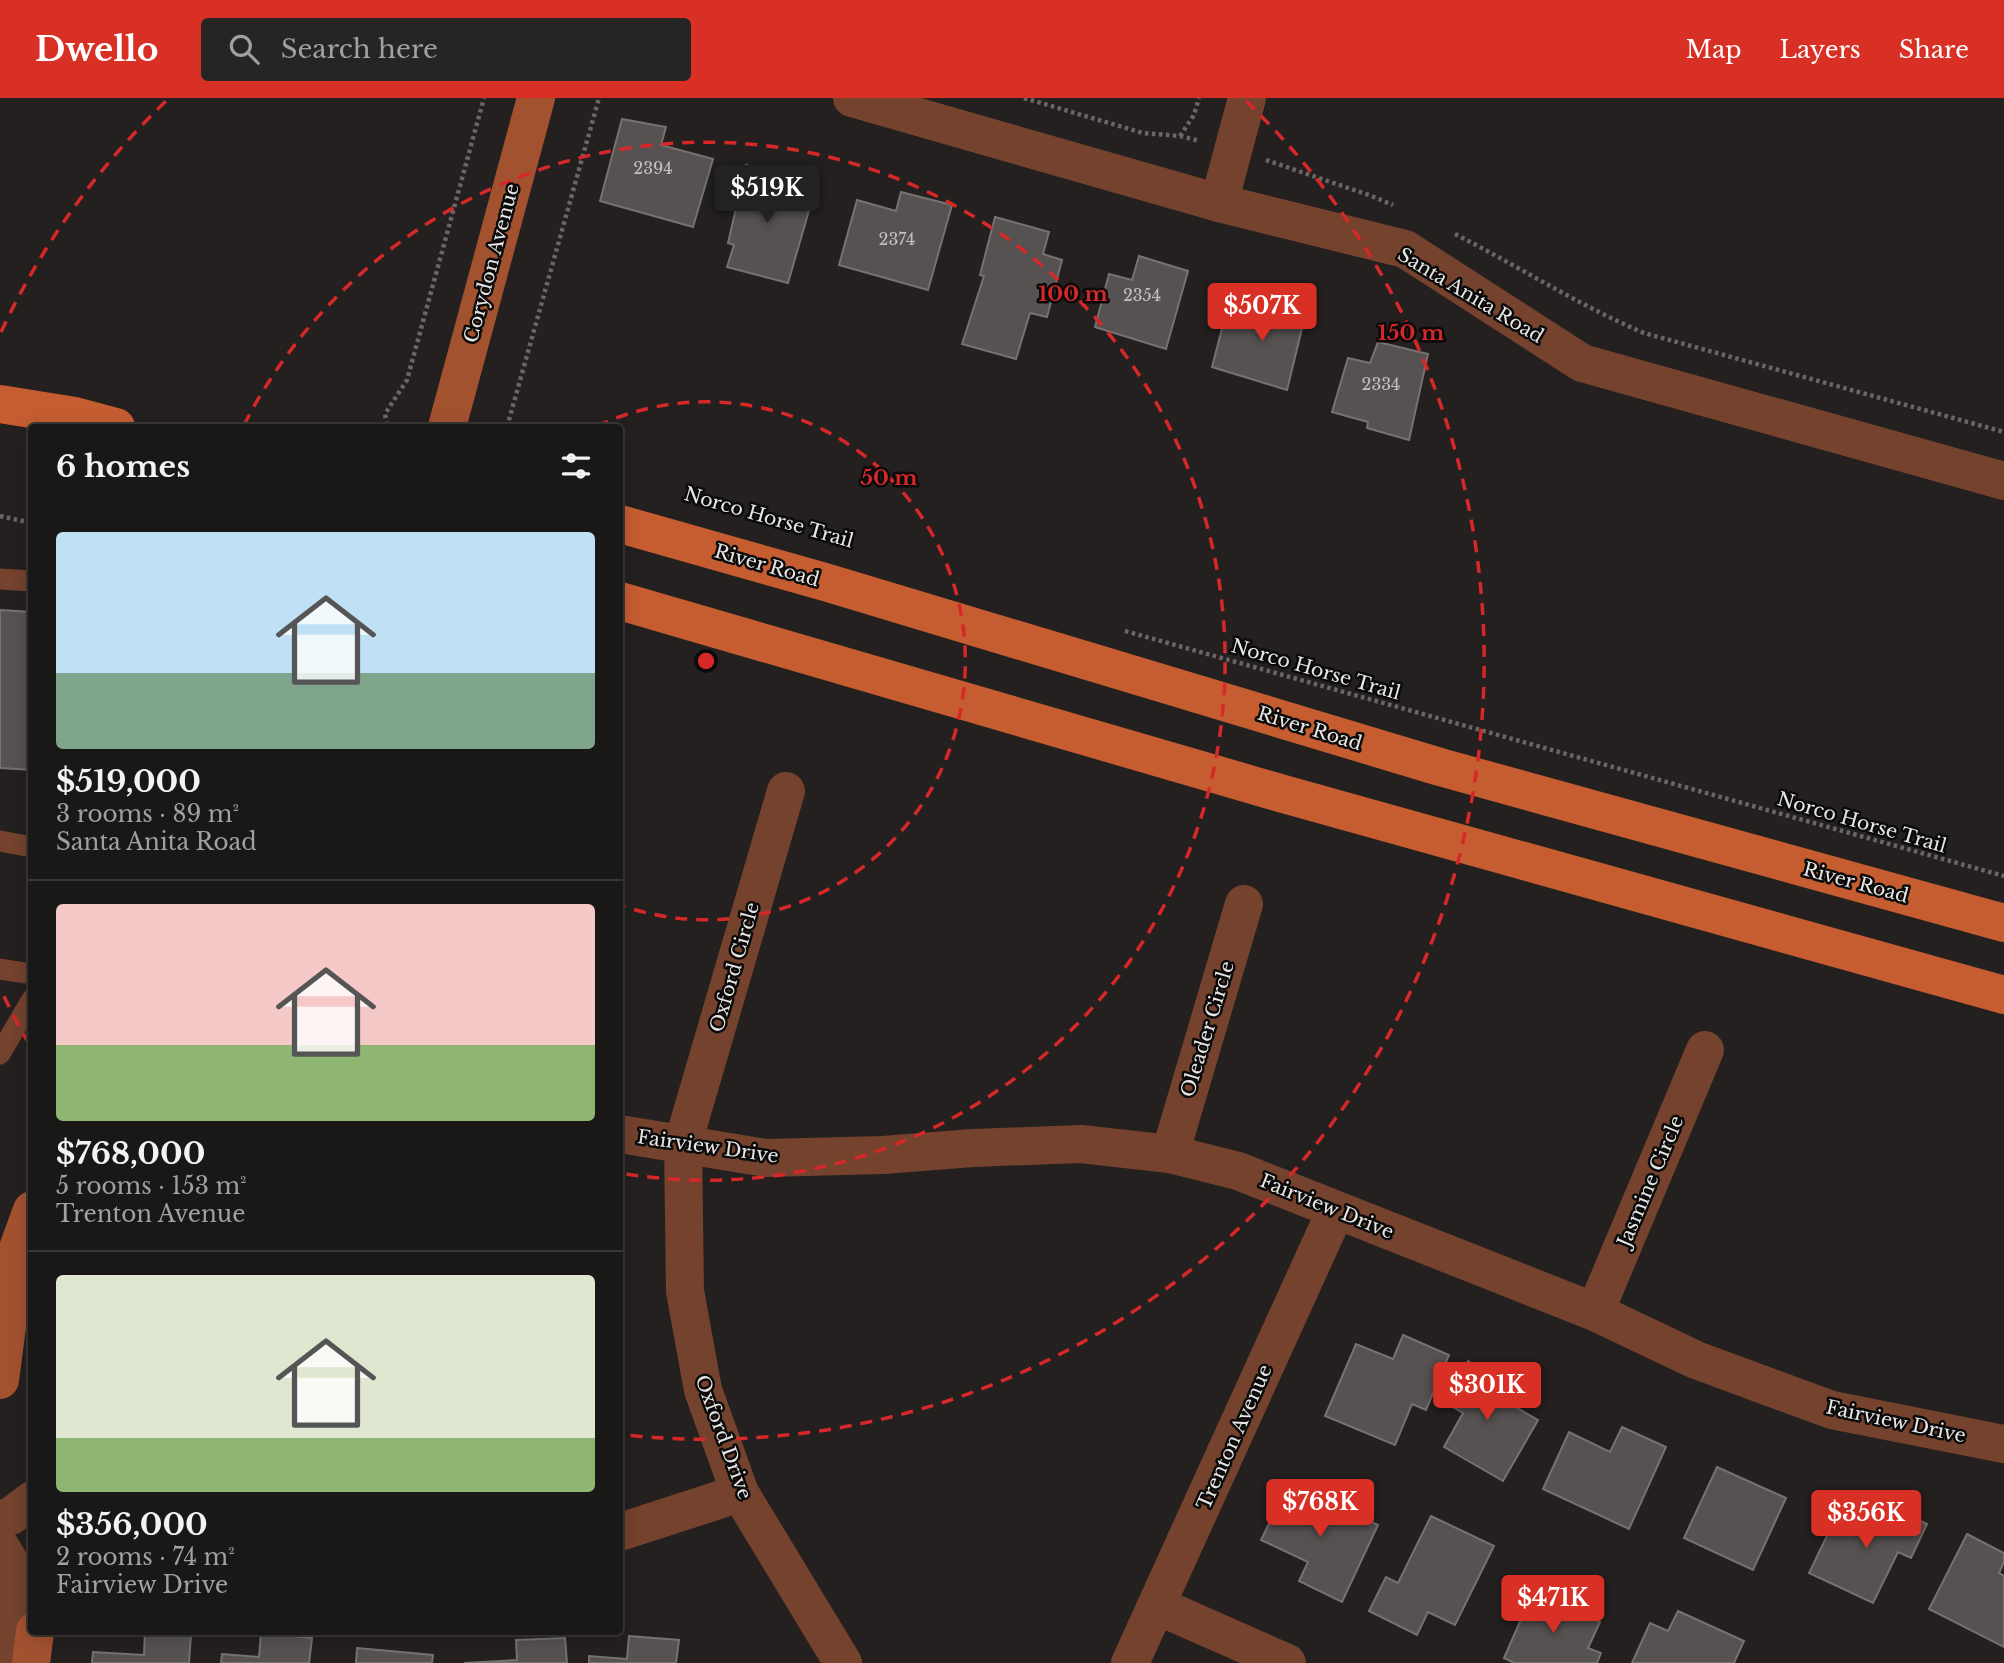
<!DOCTYPE html>
<meta charset="utf-8">
<style>
body{margin:0;font-family:"Libre Baskerville",serif;background:#272524;color:#f1f3f6;height:100vh;display:flex;flex-direction:column;font-size:26px;white-space:nowrap}
*{box-sizing:border-box;margin:0}
p{font-size:23px;color:#9fa0a1}
.icon{flex:none;width:38px;height:38px;fill:none;stroke:currentColor;stroke-width:2;stroke-linecap:round;stroke-linejoin:round}
.map{position:relative;flex:1;overflow:hidden}
.details{position:absolute;left:28px;top:326px;width:595px;height:1211px;display:flex;flex-direction:column;background:#1a1817;border-radius:7px;box-shadow:0 4px 18px #0003,0 0 0 2px #383736}
.details>*{flex:none}
.price{position:absolute;translate:-50% -60px;padding:0 16px;border-radius:7px;background:#d93025;color:#fff;font-size:23px;line-height:46px;filter:drop-shadow(0 2px 4px #0008)}
.price::after{content:'';position:absolute;left:50%;top:42px;width:21px;height:16px;margin-left:-10px;background:inherit;clip-path:polygon(0 0,100% 0,50% 100%)}
.price.current{background:#222;color:#fff}
ul{padding:0;list-style:none}
li{display:grid;align-content:center;gap:14px;height:371px;padding:0 28px}
li+li{border-top:2px solid #383736}
li span{display:grid;place-items:center;height:217px;border-radius:7px;color:#555}
li>.icon{margin-inline-start:auto}
span .icon{width:126px;height:126px;fill:#fffc;stroke-width:1}
li b{font-size:30px}
h2{display:flex;justify-content:space-between;align-items:center;height:84px;padding:0 28px;font-size:30px}
header{display:flex;align-items:center;gap:42px;box-sizing:border-box;height:98px;padding:0 35px;background:#d93025;color:#fff}
header strong{font-size:33px}
nav{display:flex;gap:38px;margin-inline-start:auto;font-size:24px}
.search{width:490px;height:63px;background:#272524;display:flex;align-items:center;gap:18px;box-sizing:border-box;padding:0 24px;border-radius:7px;color:#9fa0a1;font-size:26px}
.map>svg:first-child{display:block}
.building{fill:#555251;stroke:#757271;stroke-width:2}
.lines{fill:none;stroke-linecap:round;stroke-linejoin:round}
.path{stroke:#696766;stroke-width:4.5;stroke-dasharray:3.5 3.5;stroke-linecap:butt}
.lane{stroke:#74422d;stroke-width:21}
.street{stroke:#74422d;stroke-width:38}
.secondary{stroke:#a35230;stroke-width:38}
.primary{stroke:#c65d31;stroke-width:38}
.ring{fill:none;stroke:#d62828;stroke-width:3.5;stroke-dasharray:12 9}
.labels{text-anchor:middle;stroke-width:5;stroke-linejoin:round;paint-order:stroke}
.number-label{font-size:16px;fill:#c2c1c0}
.street-label{font-size:19px;fill:#e7e6e5;stroke:#0b0a0a}
.centre{fill:#d62828;stroke:#0b0a0a;stroke-width:3.5}
.ring-label{font-size:21px;text-anchor:middle;font-weight:bold;fill:#d62828;stroke:#0b0a0a;stroke-width:5;stroke-linejoin:round;paint-order:stroke}
</style>
<header>
<strong>Dwello</strong>
<div class="search"><svg class="icon" aria-label="search" viewBox="0 0 24 24"><circle cx="10" cy="10" r="6"/><path d="M15 15l6 6"/></svg>Search here</div>
<nav><a>Map</a><a>Layers</a><a>Share</a></nav>
</header>
<div class="map">
<svg width="2004" height="1565" viewBox="0 0 2004 1565">
<rect width="100%" height="100%" fill="#23201f"/>
<g class="building">
<polygon points="622,21 666,29 661,47 713,61 693,129 600,103"/>
<polygon points="746,67 799,80 794,104 810,109 788,185 727,169 734,147 728,145"/>
<polygon points="901,94 952,107 928,192 839,167 857,102 896,113"/>
<polygon points="995,119 1049,134 1043,156 1062,162 1047,219 1030,215 1016,261 962,246 984,178 980,177"/>
<polygon points="1139,158 1188,173 1166,251 1095,229 1109,176 1132,182"/>
<polygon points="1255,199 1307,210 1287,292 1212,269 1226,215 1249,219"/>
<polygon points="1378,244 1428,256 1409,342 1367,330 1368,324 1332,314 1348,260 1370,265"/>
<polygon points="0,512 32,514 32,672 0,670"/>
<polygon points="1403,1237 1449,1257 1426,1312 1412,1306 1395,1347 1325,1318 1356,1246 1393,1261"/>
<polygon points="1468,1263 1510,1287 1502,1301 1538,1322 1503,1383 1444,1349 1463,1315 1444,1304"/>
<polygon points="1622,1329 1666,1349 1629,1431 1543,1391 1569,1334 1610,1354"/>
<polygon points="1717,1369 1786,1400 1753,1472 1684,1440"/>
<polygon points="1289,1384 1378,1427 1342,1504 1299,1483 1308,1464 1261,1442"/>
<polygon points="1880,1404 1927,1426 1911,1460 1898,1454 1873,1505 1809,1475 1839,1413 1869,1428"/>
<polygon points="1431,1418 1494,1448 1455,1527 1428,1514 1417,1537 1369,1513 1386,1479 1398,1485"/>
<polygon points="1967,1436 2004,1455 2004,1464 1999,1475 2004,1478 2004,1549 1929,1511"/>
<polygon points="1533,1494 1600,1524 1588,1550 1601,1555 1597,1565 1514,1565 1504,1560"/>
<polygon points="1678,1513 1744,1543 1734,1565 1632,1565 1650,1525 1668,1533"/>
<polygon points="145,1533 191,1536 189,1565 92,1565 93,1554 144,1557"/>
<polygon points="261,1535 312,1540 309,1565 221,1565 222,1556 259,1559"/>
<polygon points="629,1538 679,1542 676,1565 589,1565 589,1558 627,1561"/>
<polygon points="565,1540 567,1565 464,1565 517,1562 516,1542"/>
<polygon points="357,1550 433,1557 432,1565 356,1565"/>
</g>
<g class="lines">
<g class="path">
<polyline points="1024,0 1143,35 1180,38 1200,43"/>
<polyline points="1180,38 1194,17 1199,0"/>
<polyline points="1266,62 1369,97 1393,107"/>
<path d="M 1455,136 C 1518,168 1578,207 1644,235 L 2004,334"/>
<polyline points="387,327 385,316 407,282 484,0"/>
<polyline points="507,329 599,0"/>
<polyline points="0,418 32,425"/>
<polyline points="1125,533 2004,778"/>
</g>
<g class="lane">
<polyline points="0,481 32,483"/>
<polyline points="0,743 32,749"/>
<polyline points="0,871 32,876"/>
<polyline points="0,956 32,901"/>
</g>
<g class="street">
<polyline points="852,0 1219,105 1405,151 1582,265 2004,383"/>
<polyline points="1219,105 1247,0"/>
<polyline points="786,693 683,1045 685,1193 703,1292 740,1395 843,1565"/>
<polyline points="620,1036 766,1060 883,1057 973,1050 1081,1046 1170,1056 1238,1073 1595,1214 1696,1262 1832,1312 2004,1346"/>
<polyline points="1170,1056 1244,806"/>
<polyline points="1595,1214 1705,952"/>
<polyline points="0,1422 11,1418 32,1402"/>
<polyline points="620,1434 740,1395"/>
<polyline points="0,1448 9,1463 13,1481 8,1565"/>
<polyline points="1158,1508 1287,1565"/>
<polyline points="1130,1565 1336,1112"/>
</g>
<g class="secondary">
<polyline points="447,329 536,0"/>
<polyline points="0,1282 17,1153 32,1112"/>
<polyline points="31,1565 35,1533"/>
</g>
<g class="primary">
<polyline points="0,306 75,318 116,329"/>
<polyline points="620,426 825,484 1440,669 2004,825"/>
<polyline points="620,503 1280,695 2004,897"/>
</g>
</g>
<g class="ring">
<path d="M597 328A259 259 0 1 1 620 807"/>
<path d="M244 327A519 519 0 1 1 620 1075"/>
<path d="M29 946A778 778 0 0 1 1 892M1 234A778 778 0 0 1 166 3M1246 3A778 778 0 0 1 625 1337"/>
</g>
<g class="labels">
<g class="number-label">
<text x="653" y="76">2394</text>
<text x="897" y="147">2374</text>
<text x="1142" y="203">2354</text>
<text x="1381" y="292">2334</text>
</g>
<g class="street-label">
<text transform="translate(491 165) rotate(-75)" y="7">Corydon Avenue</text>
<text transform="translate(1471 197) rotate(31)" y="7">Santa Anita Road</text>
<text transform="translate(769 419) rotate(16)" y="7">Norco Horse Trail</text>
<text transform="translate(767 467) rotate(16)" y="7">River Road</text>
<text transform="translate(1316 571) rotate(16)" y="7">Norco Horse Trail</text>
<text transform="translate(1310 630) rotate(17)" y="7">River Road</text>
<text transform="translate(1862 724) rotate(16)" y="7">Norco Horse Trail</text>
<text transform="translate(1856 784) rotate(15)" y="7">River Road</text>
<text transform="translate(734 869) rotate(-74)" y="7">Oxford Circle</text>
<text transform="translate(1207 931) rotate(-73)" y="7">Oleader Circle</text>
<text transform="translate(708 1048) rotate(8)" y="7">Fairview Drive</text>
<text transform="translate(1650 1083) rotate(-67)" y="7">Jasmine Circle</text>
<text transform="translate(1327 1108) rotate(22)" y="7">Fairview Drive</text>
<text transform="translate(1896 1323) rotate(12)" y="7">Fairview Drive</text>
<text transform="translate(724 1339) rotate(70)" y="7">Oxford Drive</text>
<text transform="translate(1234 1339) rotate(-66)" y="7">Trenton Avenue</text>
</g>
</g>
<circle cx="706" cy="563" r="10" class="centre"/>
<g class="ring-label">
<text x="1073" y="203">100 m</text>
<text x="1411" y="242">150 m</text>
<text x="889" y="387">50 m</text>
</g>
</svg>
<b class="price current" style="left:767px;top:127px">$519K</b>
<b class="price" style="left:1262px;top:245px">$507K</b>
<b class="price" style="left:1487px;top:1324px">$301K</b>
<b class="price" style="left:1320px;top:1441px">$768K</b>
<b class="price" style="left:1866px;top:1452px">$356K</b>
<b class="price" style="left:1553px;top:1537px">$471K</b>
<section class="details">
<h2>6 homes<svg class="icon" aria-label="filters" viewBox="0 0 24 24"><path d="M4 7h16M4 17h16"/><circle cx="9" cy="7" r="2"/><circle cx="15" cy="17" r="2"/></svg></h2>
<ul>
<li><span style="background:linear-gradient(#bfe0f5 65%,#7fa58c 0)"><svg class="icon" aria-label="home" viewBox="0 0 24 24"><path d="M3 11l9-7 9 7M6 9v11h12V9"/></svg></span><div><b>$519,000</b><p>3 rooms · 89 m²</p><p>Santa Anita Road</p></div></li>
<li><span style="background:linear-gradient(#f6c9c9 65%,#8fb573 0)"><svg class="icon" aria-label="home" viewBox="0 0 24 24"><path d="M3 11l9-7 9 7M6 9v11h12V9"/></svg></span><div><b>$768,000</b><p>5 rooms · 153 m²</p><p>Trenton Avenue</p></div></li>
<li><span style="background:linear-gradient(#dfe7d0 75%,#8fb573 0)"><svg class="icon" aria-label="home" viewBox="0 0 24 24"><path d="M3 11l9-7 9 7M6 9v11h12V9"/></svg></span><div><b>$356,000</b><p>2 rooms · 74 m²</p><p>Fairview Drive</p></div></li>
</ul>
</section>
</div>
